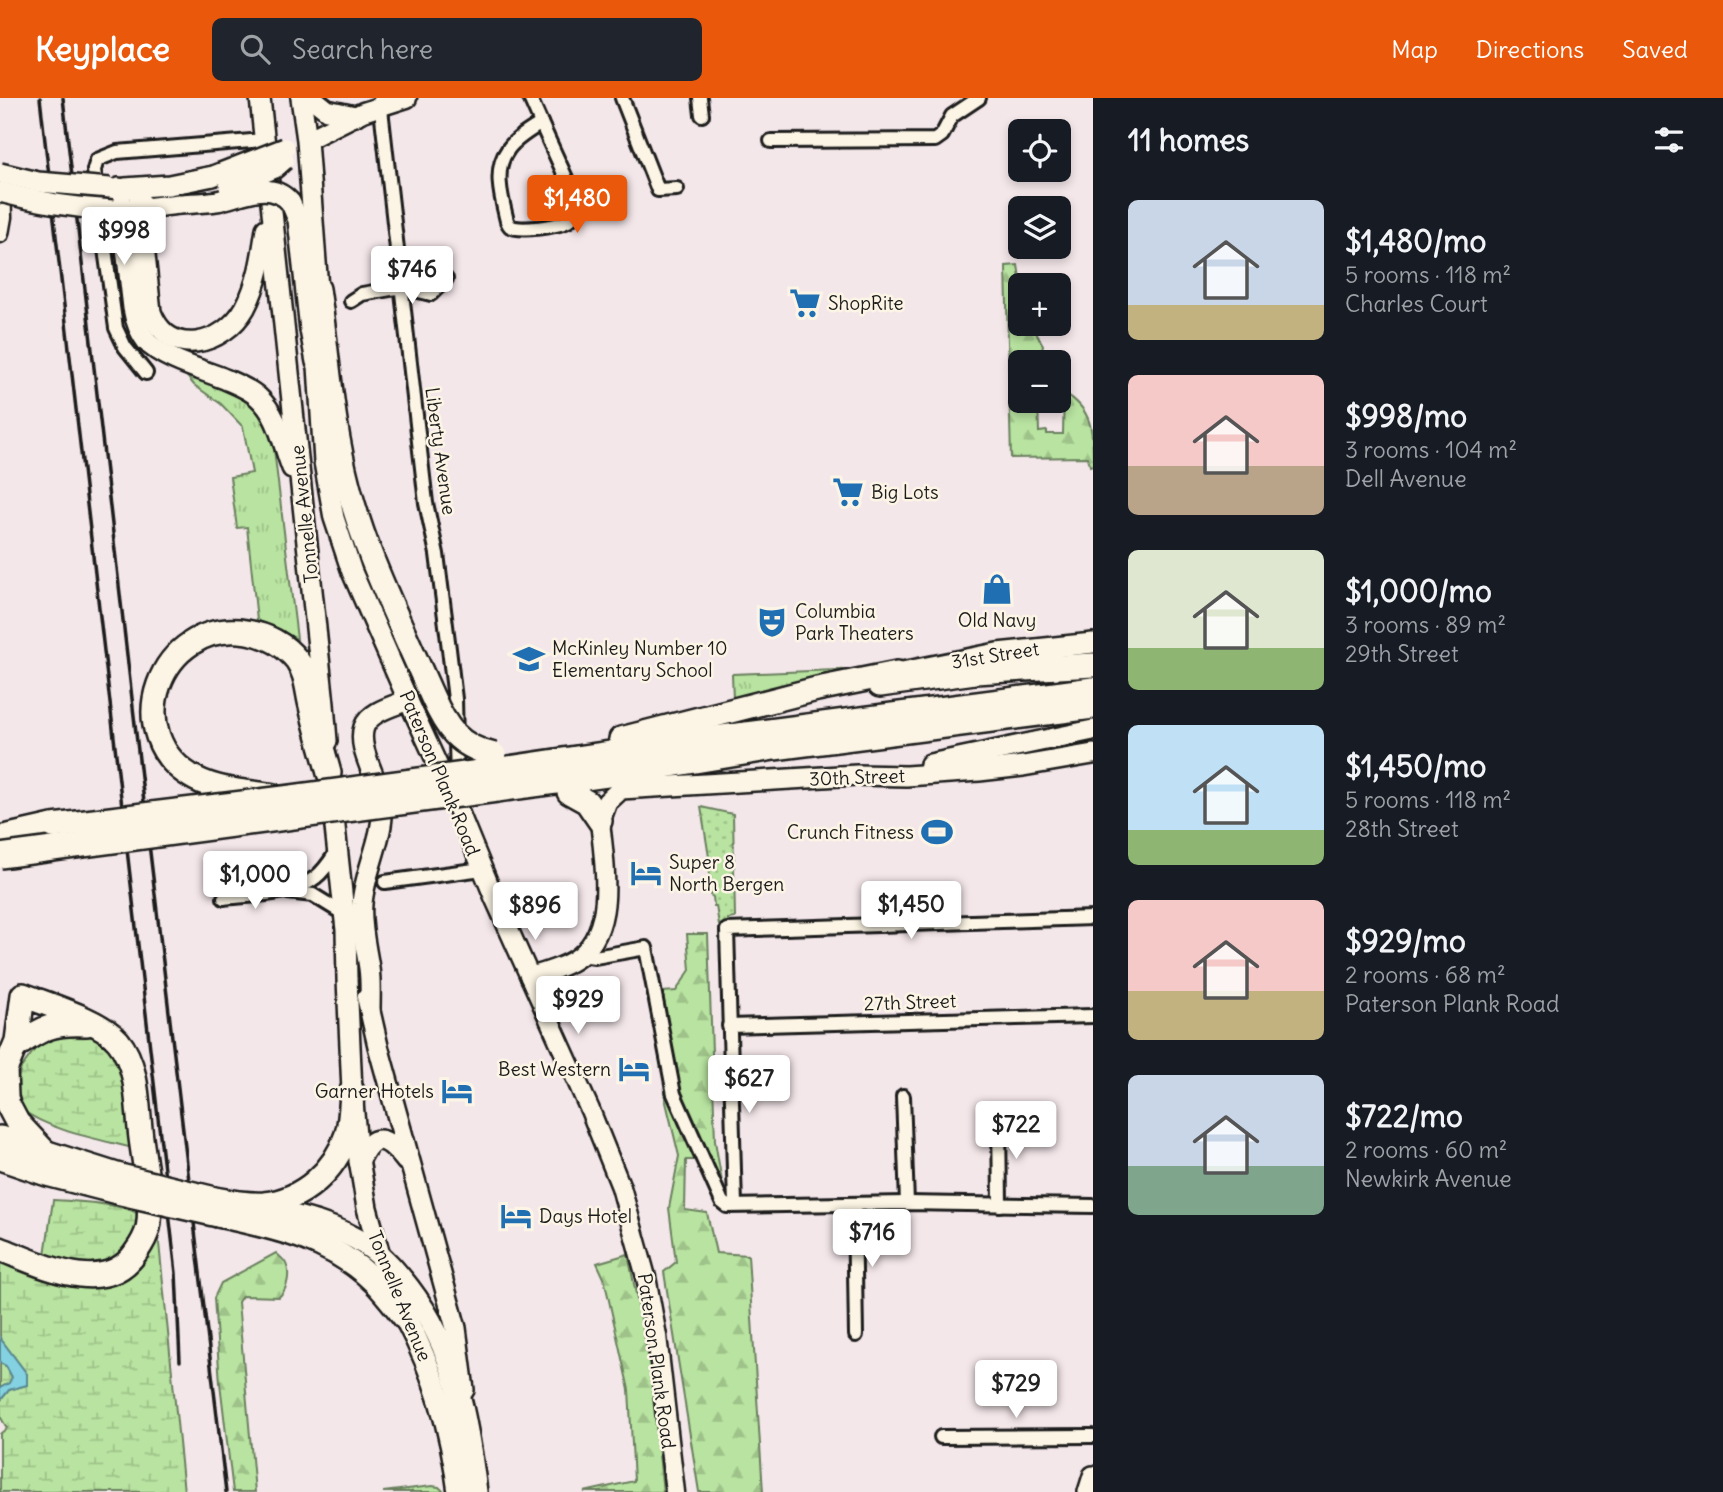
<!DOCTYPE html>
<meta charset="utf-8">
<style>
body{margin:0;font-family:Delius,sans-serif;background:#20242c;color:#f1f3f6;height:100vh;display:flex;flex-direction:column;font-size:26px;white-space:nowrap}
*{box-sizing:border-box;margin:0}
p{font-size:23px;color:#9ea1a6}
.icon{flex:none;width:38px;height:38px;fill:none;stroke:currentColor;stroke-width:2;stroke-linecap:round;stroke-linejoin:round}
.map{position:relative;flex:1;overflow:hidden}
.details{display:flex;flex-direction:column;background:#171b24;width:630px}
.details>*{flex:none}
.tools{position:absolute;left:1008px;top:21px;display:grid;gap:14px}
.tools a{display:grid;place-items:center;width:63px;height:63px;border-radius:10px;background:#171b24;box-shadow:0 4px 10px #0003;font-size:35px}
.price{position:absolute;translate:-50% -60px;padding:0 16px;border-radius:7px;background:#fff;color:#222;font-size:23px;line-height:46px;filter:drop-shadow(0 2px 4px #0008)}
.price::after{content:'';position:absolute;left:50%;top:42px;width:21px;height:16px;margin-left:-10px;background:inherit;clip-path:polygon(0 0,100% 0,50% 100%)}
.price.active{background:#ea580c;color:#fff}
ul{padding:0;list-style:none}
li{display:flex;align-items:center;gap:21px;height:175px;padding:0 35px}
li span{display:grid;place-items:center;flex:none;width:196px;height:140px;border-radius:10px;color:#555}
li>.icon{margin-inline-start:auto}
span .icon{width:84px;height:84px;fill:#fffc;stroke-width:1}
li b{font-size:30px}
h2{display:flex;justify-content:space-between;align-items:center;height:84px;padding:0 35px;font-size:30px}
header{display:flex;align-items:center;gap:42px;box-sizing:border-box;height:98px;padding:0 35px;background:#ea580c;color:#fff}
header strong{font-size:33px}
nav{display:flex;gap:38px;margin-inline-start:auto;font-size:24px}
.search{width:490px;height:63px;background:#20242c;display:flex;align-items:center;gap:18px;box-sizing:border-box;padding:0 24px;border-radius:10px;color:#9ea1a6;font-size:26px}
main{display:flex;flex:1;min-height:0}
.map>svg:first-child{display:block}
.grass{fill:url(#grass-tufts);stroke:#6a805e;stroke-width:2}
.forest{fill:url(#forest-firs);stroke:#6a805e;stroke-width:2}
.wetland{fill:url(#wetland-marsh);stroke:#6a805e;stroke-width:2}
.park{fill:url(#park-dots);stroke:#6a805e;stroke-width:2}
.water{fill:#83d1e1;stroke:#5a8992;stroke-width:2}
.lines{fill:none;stroke-linecap:round;stroke-linejoin:round}
.minor-casing{stroke:#1c1c1c;stroke-width:18}
.tertiary-casing{stroke:#1c1c1c;stroke-width:21}
.secondary-casing{stroke:#1c1c1c;stroke-width:23}
.primary-casing{stroke:#1c1c1c;stroke-width:24}
.trunk-casing{stroke:#1c1c1c;stroke-width:26}
.motorway-casing{stroke:#1c1c1c;stroke-width:28}
.minor{stroke:#fcf5e5;stroke-width:12}
.tertiary{stroke:#fcf5e5;stroke-width:16}
.secondary{stroke:#fcf5e5;stroke-width:18}
.primary{stroke:#fcf5e5;stroke-width:19}
.trunk{stroke:#fcf5e5;stroke-width:21}
.motorway{stroke:#fcf5e5;stroke-width:23}
.rail{stroke:#1c1c1c;stroke-width:3.5}
.primary-bridge-casing{stroke:#1c1c1c;stroke-width:24;stroke-linecap:butt}
.motorway-bridge-casing{stroke:#1c1c1c;stroke-width:28;stroke-linecap:butt}
.primary-bridge{stroke:#fcf5e5;stroke-width:19}
.motorway-bridge{stroke:#fcf5e5;stroke-width:23}
.labels{text-anchor:middle;stroke-width:5;stroke-linejoin:round;paint-order:stroke}
.poi-label{font-size:19px;fill:#1c1c1c;stroke:#fcf5e5;text-anchor:start}
.street-label{font-size:19px;fill:#1c1c1c;stroke:#fcf5e5}
</style>
<header>
<strong>Keyplace</strong>
<div class="search"><svg class="icon" aria-label="search" viewBox="0 0 24 24"><circle cx="10" cy="10" r="6"/><path d="M15 15l6 6"/></svg>Search here</div>
<nav><a>Map</a><a>Directions</a><a>Saved</a></nav>
</header>
<main>
<div class="map">
<svg width="1093" height="1394" viewBox="0 0 1093 1394">
<defs>
<pattern id="grass-tufts" width="24" height="20" patternUnits="userSpaceOnUse" patternTransform="scale(1.75)"><rect width="24" height="20" fill="#b8e3a0"/><path d="M3 7l-1-3M5 7V3M7 7l1-3M15 17l-1-3M17 17v-4M19 17l1-3" fill="none" stroke="#9ec289"/></pattern>
<pattern id="forest-firs" width="22" height="20" patternUnits="userSpaceOnUse" patternTransform="scale(1.75)"><rect width="22" height="20" fill="#b8e3a0"/><path d="M5 1l3.5 6h-7zM16 11l3.5 6h-7z" fill="#9ec289"/></pattern>
<pattern id="wetland-marsh" width="20" height="14" patternUnits="userSpaceOnUse" patternTransform="scale(1.75)"><rect width="20" height="14" fill="#b8e3a0"/><path d="M1 5h8M5 5V1M11 12h8M15 12V8" fill="none" stroke="#9ec289"/></pattern>
<pattern id="park-dots" width="8" height="8" patternUnits="userSpaceOnUse" patternTransform="scale(1.75)"><rect width="8" height="8" fill="#b8e3a0"/><path d="M2 2h.1M6 6h.1" fill="none" stroke="#9ec289" stroke-width="1.8" stroke-linecap="round"/></pattern>
</defs>
<rect width="100%" height="100%" fill="#f4e7ea"/>
<filter id="ink" filterUnits="userSpaceOnUse"><feTurbulence type="fractalNoise" baseFrequency=".0143" numOctaves="2"/><feDisplacementMap in="SourceGraphic" scale="14" xChannelSelector="R" yChannelSelector="G"/><feConvolveMatrix kernelMatrix="1 2 1 2 8 2 1 2 1" color-interpolation-filters="sRGB"/></filter>
<g filter="url(#ink)">
<g class="grass">
<path d="M 184,275 C 211,286 250,294 266,321 C 269,328 271,336 273,343 L 297,541 L 257,522 L 247,429 L 237,430 L 230,379 L 252,375 L 243,329 L 221,306 L 194,287 Z"/>
<polygon points="861,571 862,573 733,601 732,576"/>
<polygon points="432,1388 439,1389 444,1394 383,1394"/>
</g>
<g class="forest">
<path d="M 1018,167 L 1021,187 L 1020,226 L 1031,226 L 1043,247 L 1039,264 L 1020,264 L 1020,303 L 1038,303 L 1039,334 L 1047,333 L 1047,336 L 1063,336 L 1064,295 C 1093,311 1093,334 1093,367 L 1090,368 L 1088,359 L 1011,360 L 1006,168 Z"/>
<polygon points="1093,639 1093,650 966,668"/>
<polygon points="687,836 708,836 715,1043 724,1096 698,1062 686,1062 685,1112 707,1115 716,1155 748,1157 763,1394 699,1394 664,1174 676,1164 669,1110 679,1058 665,1000 663,894 676,893 690,872"/>
<path d="M 276,1155 C 279,1158 282,1160 285,1164 C 291,1174 288,1191 279,1199 L 242,1198 L 238,1204 L 255,1394 L 233,1394 L 220,1285 L 214,1200 L 221,1185 Z"/>
<polygon points="628,1156 649,1261 663,1394 584,1394 634,1383 629,1292 604,1180 597,1165"/>
</g>
<g class="wetland">
<path d="M 90,932 L 119,959 L 137,1051 C 98,1041 52,1034 19,1010 L 15,992 L 21,970 L 38,947 L 62,934 Z"/>
<path d="M 53,1102 C 71,1103 129,1105 140,1118 L 131,1141 L 118,1160 L 87,1169 L 45,1157 Z"/>
<polygon points="158,1135 184,1394 0,1394 0,1336 7,1330 1,1320 0,1303 9,1292 27,1287 27,1276 0,1240 0,1160 87,1188 134,1173"/>
<polygon points="0,1265 6,1268 12,1279 10,1285 0,1290"/>
</g>
<polygon class="park" points="701,709 733,716 735,820 728,821 728,826 719,827 716,808 714,808 713,799 710,797 709,759"/>
<polygon class="water" points="0,1240 27,1276 27,1287 9,1292 0,1303 0,1290 9,1285 12,1279 6,1268 0,1265"/>
<g class="lines">
<defs>
<g id="minor">
<polyline points="530,0 541,25"/>
<polyline points="622,0 658,92 677,91"/>
<polyline points="700,0 702,17"/>
<polyline points="380,2 426,405 437,456 449,551 455,601 457,683"/>
<path d="M 541,25 L 576,102 C 576,110 575,118 568,123 C 559,128 519,134 510,128 C 509,127 508,125 507,123 C 502,102 493,72 507,53 C 514,41 530,33 541,25 Z"/>
<polyline points="771,43 935,42 942,37 952,18 979,0"/>
<polyline points="351,203 362,196 402,189 431,196 446,181"/>
<polyline points="146,275 125,249 116,230 94,72 97,62 117,54 264,42"/>
<polyline points="385,784 482,771"/>
<polyline points="288,794 313,797 344,816"/>
<path d="M 224,800 C 252,797 294,797 316,779 C 325,772 331,762 337,753"/>
<polyline points="581,857 595,859 646,850 674,996 722,1104 727,1108 907,1105 1093,1108"/>
<polyline points="729,928 1093,918"/>
<polyline points="903,998 907,1105"/>
<polyline points="999,1020 1000,1107"/>
<polyline points="854,1106 856,1237"/>
<polyline points="735,1107 727,832 1093,820"/>
<polyline points="941,1339 1093,1338"/>
</g>
<polyline id="tertiary" points="0,136 3,119 2,83"/>
<g id="secondary">
<polyline points="307,42 363,14 407,0"/>
<polyline points="408,602 458,711 494,799 590,1012 621,1089 646,1179 657,1238 675,1394"/>
<path d="M 530,879 C 546,874 566,869 580,858 C 617,828 604,764 600,723"/>
</g>
<g id="primary">
<polyline points="260,0 324,606 327,643"/>
<polyline points="301,0 307,42 318,191 317,205"/>
<polyline points="312,0 327,12 355,18"/>
<path d="M 119,90 L 133,210 C 135,222 139,234 147,244 C 163,261 203,272 225,281 C 236,286 248,290 258,299 C 279,318 282,345 292,370"/>
<polyline points="125,90 169,87 213,78"/>
<path d="M 138,90 L 151,214 C 169,262 224,247 245,210 C 258,186 262,158 266,131"/>
<polyline points="290,104 293,110 298,122 310,232 316,264"/>
<polyline points="128,112 179,106"/>
<path d="M 317,252 L 324,364 L 334,420 L 352,474 L 408,602 C 394,608 370,613 364,629 C 356,651 380,683 382,707 C 385,737 364,774 362,806 C 360,828 366,849 369,870 C 371,884 370,899 370,913"/>
<polyline points="897,575 997,555 1093,545"/>
<polyline points="930,666 1093,632"/>
<polyline points="332,701 346,832 347,881 352,993 357,1049 367,1110 382,1164"/>
<polyline points="600,723 607,704 621,691 857,677 906,678 979,673 1023,668 1093,656"/>
<polyline points="367,900 378,948 456,1230 464,1292"/>
<path d="M 359,1064 C 373,1030 388,1040 406,1063"/>
<polyline points="1088,1394 1093,1378"/>
</g>
<g id="trunk">
<path d="M 253,1109 C 293,1118 333,1125 368,1148 C 384,1159 397,1175 409,1190 C 455,1250 467,1320 476,1394"/>
<path d="M 406,1221 C 436,1278 451,1331 459,1394"/>
</g>
<g id="motorway">
<path d="M 318,191 C 328,256 331,323 348,387 C 362,444 387,497 411,551"/>
<polyline points="880,587 975,574 1093,567"/>
<polyline points="621,641 817,591 897,575"/>
<polyline points="495,672 699,642 1093,591"/>
<polyline points="497,692 622,675 774,650 1093,609"/>
<polyline points="569,694 587,704 600,723"/>
<path d="M 274,698 C 249,694 219,693 196,681 C 116,639 160,520 247,534 C 267,537 284,546 297,562 C 307,576 307,592 311,608 C 316,630 323,653 329,675"/>
<polyline points="0,740 53,728"/>
<path d="M 15,949 C 42,930 53,924 87,926"/>
<polyline points="0,1040 120,1078"/>
<polyline points="0,1060 47,1076 121,1095"/>
<path d="M 215,1101 C 231,1104 247,1107 264,1106 C 303,1102 335,1073 347,1036 C 351,1022 351,1007 352,993"/>
<path d="M 218,1117 C 277,1130 330,1140 375,1184 C 386,1195 396,1208 406,1221"/>
<path d="M 0,1151 C 40,1166 105,1201 136,1154 C 141,1147 146,1139 148,1130 C 153,1108 144,1064 141,1040 C 137,1009 139,968 118,943 C 100,922 51,908 23,897 L 17,943 L 5,972 L 6,999 L 8,1007 L 17,1024 L 47,1056"/>
</g>
</defs>
<use href="#minor" class="minor-casing"/>
<use href="#tertiary" class="tertiary-casing"/>
<use href="#secondary" class="secondary-casing"/>
<use href="#primary" class="primary-casing"/>
<use href="#trunk" class="trunk-casing"/>
<use href="#motorway" class="motorway-casing"/>
<use href="#minor" class="minor"/>
<use href="#tertiary" class="tertiary"/>
<use href="#secondary" class="secondary"/>
<use href="#primary" class="primary"/>
<use href="#trunk" class="trunk"/>
<use href="#motorway" class="motorway"/>
<g class="rail">
<polyline points="40,0 176,1175 180,1263"/>
<polyline points="63,0 140,670 226,1394"/>
</g>
<defs>
<g id="primary-bridge">
<polyline points="0,75 38,84 110,90"/>
<polyline points="213,78 285,50"/>
<polyline points="229,89 275,70 284,62"/>
<path d="M 0,94 C 37,104 74,110 113,112"/>
<path d="M 179,106 C 191,105 205,105 217,103 C 242,98 270,81 290,104"/>
</g>
<g id="motorway-bridge">
<path d="M 411,551 C 418,567 425,582 432,598 C 446,630 458,648 494,657"/>
<polyline points="53,728 284,700 495,672"/>
<polyline points="0,758 497,692"/>
<polyline points="120,1078 215,1101"/>
<polyline points="121,1095 218,1117"/>
</g>
</defs>
<use href="#primary-bridge" class="primary-bridge-casing"/>
<use href="#motorway-bridge" class="motorway-bridge-casing"/>
<use href="#primary-bridge" class="primary-bridge"/>
<use href="#motorway-bridge" class="motorway-bridge"/>
</g>
</g>
<defs>
<symbol id="supermarket-bare" viewBox="-9 -9 18 18"><path d="M-6-5.5h2.5l.6 2H6L4.5 2H-2.5L-4.4-4H-6ZM-1.5 3.2a1.3 1.3 0 1 0 .1 0ZM3 3.2a1.3 1.3 0 1 0 .1 0Z" fill="#1f6fb2" stroke="#fcf5e5" stroke-width="2.5" paint-order="stroke"/></symbol>
<symbol id="shop-bare" viewBox="-9 -9 18 18"><path d="M-5-2.5h2.3a2.7 3.5 0 0 1 5.4 0H5L5.5 6h-11ZM-1.5-2.5h3a1.5 2.3 0 0 0-3 0Z" fill="#1f6fb2" stroke="#fcf5e5" stroke-width="2.5" paint-order="stroke"/></symbol>
<symbol id="theatre-bare" viewBox="-9 -9 18 18"><path d="M-5-5.5Q0-4 5-5.5V0Q5 5 0 6Q-5 5-5 0ZM-3.3-2.5H-1v1.5H-3.3ZM1-2.5H3.3v1.5H1ZM-2.8 1Q0 5.5 2.8 1Z" fill="#1f6fb2" stroke="#fcf5e5" stroke-width="2.5" paint-order="stroke"/></symbol>
<symbol id="school-bare" viewBox="-9 -9 18 18"><path d="M0-5L7-2L0 1L-7-2ZM-4 1L0 2.5L4 1V4Q0 6-4 4Z" fill="#1f6fb2" stroke="#fcf5e5" stroke-width="2.5" paint-order="stroke"/></symbol>
<symbol id="stadium-bare" viewBox="-9 -9 18 18"><path d="M0-5a6.5 5 0 1 0 0 10a6.5 5 0 1 0 0-10ZM-3.5-1.8h7v3.6h-7Z" fill="#1f6fb2" stroke="#fcf5e5" stroke-width="2.5" paint-order="stroke"/></symbol>
<symbol id="hotel-bare" viewBox="-9 -9 18 18"><path d="M-6-4.5h1.5V1H6V5H4.5V3h-9V5H-6ZM-4 0a1.8 1.8 0 1 1 3.6 0ZM.5 0V-2.5h3Q6-2.5 6 0Z" fill="#1f6fb2" stroke="#fcf5e5" stroke-width="2.5" paint-order="stroke"/></symbol>
</defs>
<g fill-rule="evenodd">
<use href="#supermarket-bare" x="783" y="183" width="44" height="44"/>
<use href="#supermarket-bare" x="826" y="372" width="44" height="44"/>
<use href="#shop-bare" x="975" y="469" width="44" height="44"/>
<use href="#theatre-bare" x="750" y="502" width="44" height="44"/>
<use href="#school-bare" x="507" y="539" width="44" height="44"/>
<use href="#stadium-bare" x="915" y="712" width="44" height="44"/>
<use href="#hotel-bare" x="624" y="753" width="44" height="44"/>
<use href="#hotel-bare" x="612" y="949" width="44" height="44"/>
<use href="#hotel-bare" x="435" y="971" width="44" height="44"/>
<use href="#hotel-bare" x="494" y="1096" width="44" height="44"/>
</g>
<g class="labels">
<g class="poi-label">
<text x="828" y="212">ShopRite</text>
<text x="871" y="401">Big Lots</text>
<text x="795" y="520">Columbia<tspan x="795" dy="22">Park Theaters</tspan></text>
<text x="997" y="529" text-anchor="middle">Old Navy</text>
<text x="552" y="557">McKinley Number 10<tspan x="552" dy="22">Elementary School</tspan></text>
<text x="914" y="741" text-anchor="end">Crunch Fitness</text>
<text x="669" y="771">Super 8<tspan x="669" dy="22">North Bergen</tspan></text>
<text x="611" y="978" text-anchor="end">Best Western</text>
<text x="434" y="1000" text-anchor="end">Garner Hotels</text>
<text x="539" y="1125">Days Hotel</text>
</g>
<g class="street-label">
<text transform="translate(441 353) rotate(82)" y="7">Liberty Avenue</text>
<text transform="translate(304 416) rotate(-96)" y="7">Tonnelle Avenue</text>
<text transform="translate(995 557) rotate(-9)" y="7">31st Street</text>
<text transform="translate(440 675) rotate(67)" y="7">Paterson Plank Road</text>
<text transform="translate(857 679) rotate(-2)" y="7">30th Street</text>
<text transform="translate(910 904) rotate(-2)" y="7">27th Street</text>
<text transform="translate(400 1198) rotate(68)" y="7">Tonnelle Avenue</text>
<text transform="translate(657 1263) rotate(82)" y="7">Paterson Plank Road</text>
</g>
</g>
</svg>
<div class="tools">
<a><svg class="icon" aria-label="locate" viewBox="0 0 24 24"><circle cx="12" cy="12" r="6"/><path d="M12 2v4M12 18v4M2 12h4M18 12h4"/></svg></a>
<a><svg class="icon" aria-label="layers" viewBox="0 0 24 24"><path d="M12 4l9 5-9 5-9-5zM3 14l9 5 9-5"/></svg></a>
<a>+</a>
<a>−</a>
</div>
<b class="price active" style="left:577px;top:137px">$1,480</b>
<b class="price" style="left:124px;top:169px">$998</b>
<b class="price" style="left:412px;top:208px">$746</b>
<b class="price" style="left:255px;top:813px">$1,000</b>
<b class="price" style="left:911px;top:843px">$1,450</b>
<b class="price" style="left:535px;top:844px">$896</b>
<b class="price" style="left:578px;top:938px">$929</b>
<b class="price" style="left:749px;top:1017px">$627</b>
<b class="price" style="left:1016px;top:1063px">$722</b>
<b class="price" style="left:872px;top:1171px">$716</b>
<b class="price" style="left:1016px;top:1322px">$729</b>
</div>
<section class="details">
<h2>11 homes<svg class="icon" aria-label="filters" viewBox="0 0 24 24"><path d="M4 7h16M4 17h16"/><circle cx="9" cy="7" r="2"/><circle cx="15" cy="17" r="2"/></svg></h2>
<ul>
<li><span style="background:linear-gradient(#c9d6e8 75%,#c2b280 0)"><svg class="icon" aria-label="home" viewBox="0 0 24 24"><path d="M3 11l9-7 9 7M6 9v11h12V9"/></svg></span><div><b>$1,480/mo</b><p>5 rooms · 118 m²</p><p>Charles Court</p></div></li>
<li><span style="background:linear-gradient(#f6c9c9 65%,#b9a48a 0)"><svg class="icon" aria-label="home" viewBox="0 0 24 24"><path d="M3 11l9-7 9 7M6 9v11h12V9"/></svg></span><div><b>$998/mo</b><p>3 rooms · 104 m²</p><p>Dell Avenue</p></div></li>
<li><span style="background:linear-gradient(#dfe7d0 70%,#8fb573 0)"><svg class="icon" aria-label="home" viewBox="0 0 24 24"><path d="M3 11l9-7 9 7M6 9v11h12V9"/></svg></span><div><b>$1,000/mo</b><p>3 rooms · 89 m²</p><p>29th Street</p></div></li>
<li><span style="background:linear-gradient(#bfe0f5 75%,#8fb573 0)"><svg class="icon" aria-label="home" viewBox="0 0 24 24"><path d="M3 11l9-7 9 7M6 9v11h12V9"/></svg></span><div><b>$1,450/mo</b><p>5 rooms · 118 m²</p><p>28th Street</p></div></li>
<li><span style="background:linear-gradient(#f6c9c9 65%,#c2b280 0)"><svg class="icon" aria-label="home" viewBox="0 0 24 24"><path d="M3 11l9-7 9 7M6 9v11h12V9"/></svg></span><div><b>$929/mo</b><p>2 rooms · 68 m²</p><p>Paterson Plank Road</p></div></li>
<li><span style="background:linear-gradient(#c9d6e8 65%,#7fa58c 0)"><svg class="icon" aria-label="home" viewBox="0 0 24 24"><path d="M3 11l9-7 9 7M6 9v11h12V9"/></svg></span><div><b>$722/mo</b><p>2 rooms · 60 m²</p><p>Newkirk Avenue</p></div></li>
</ul>
</section>
</main>
